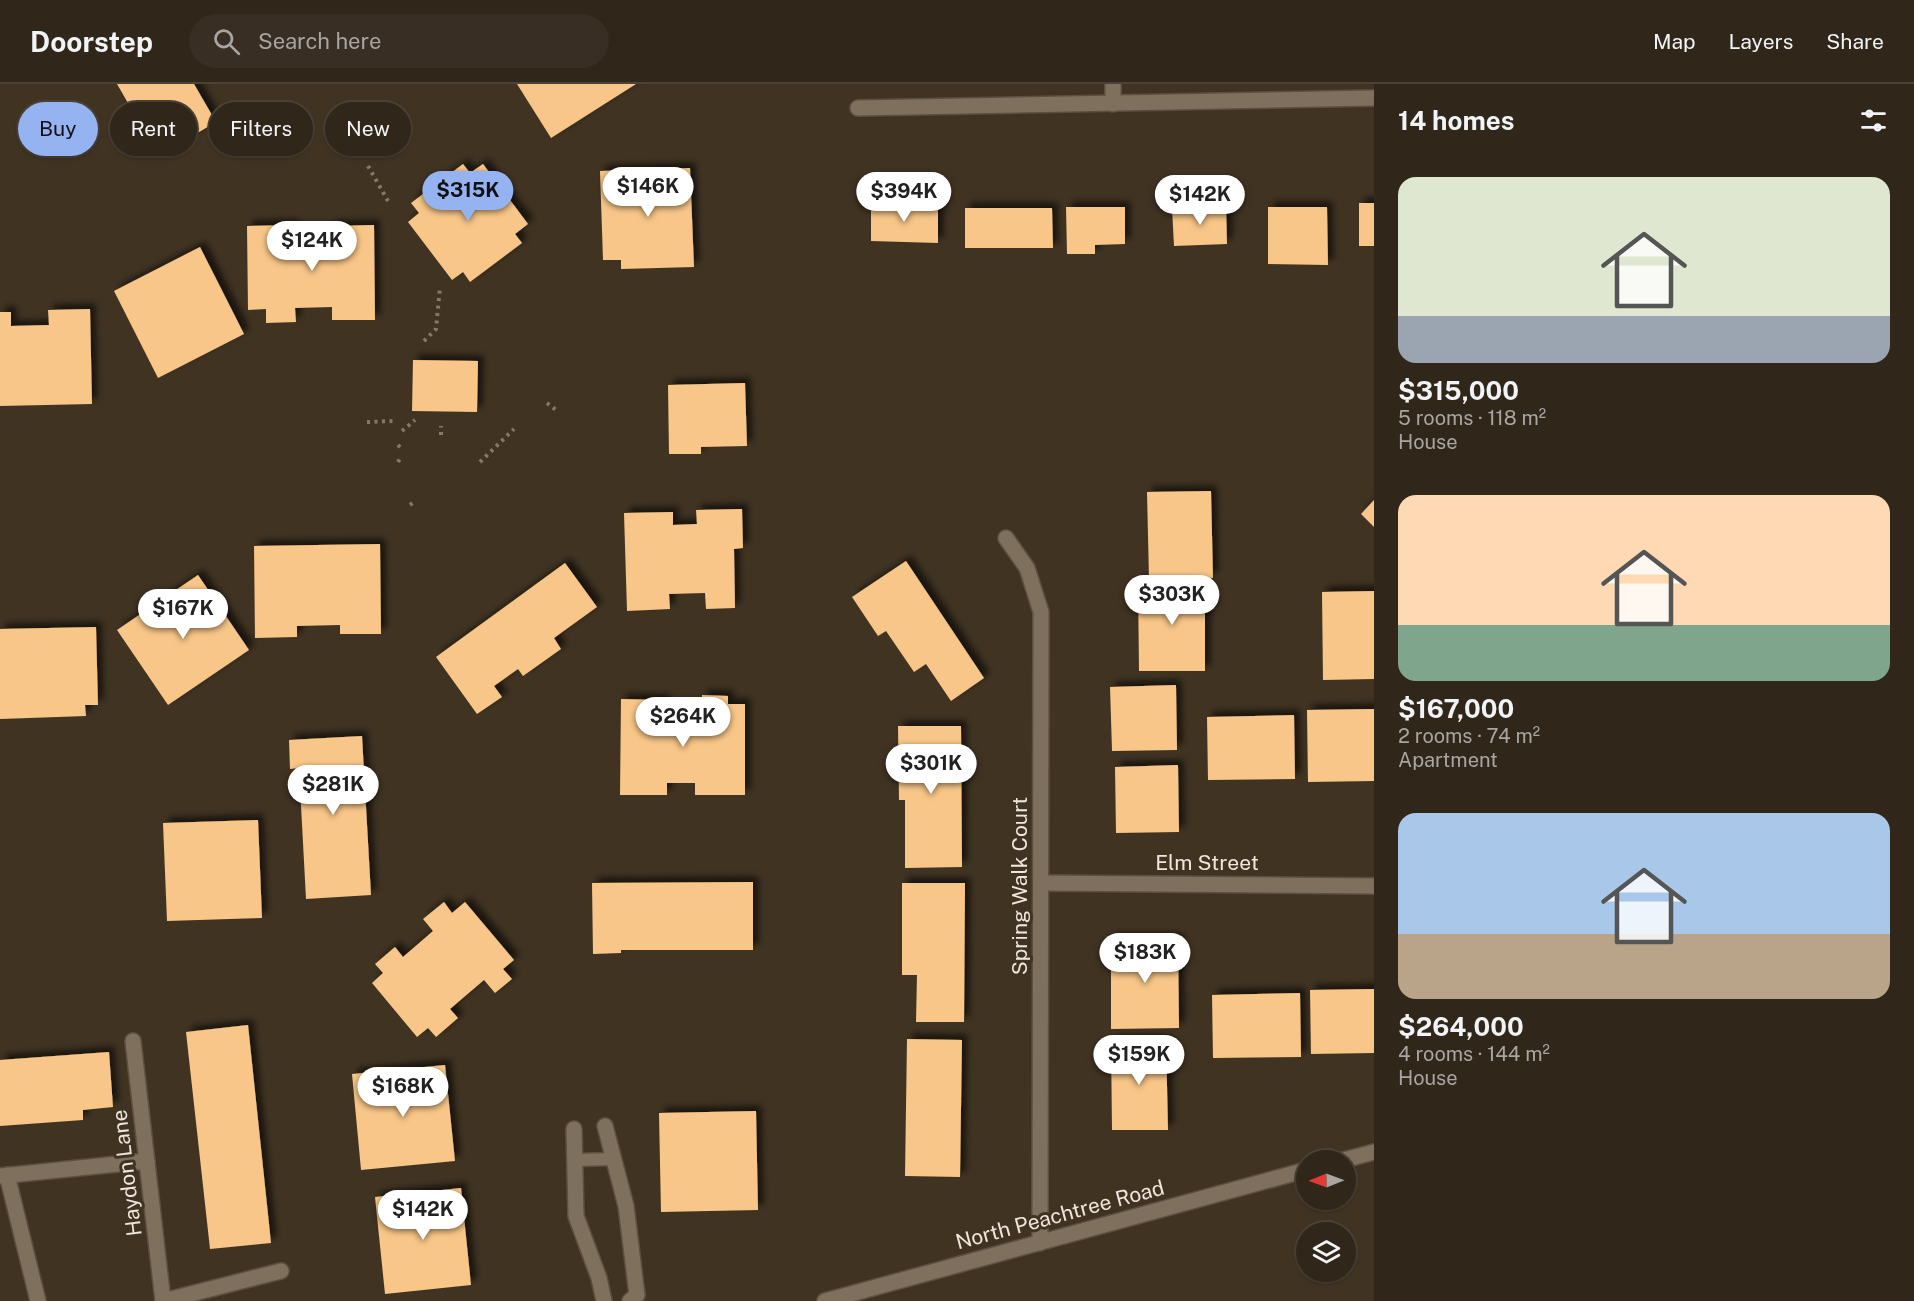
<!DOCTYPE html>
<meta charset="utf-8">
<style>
body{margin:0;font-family:"Public Sans",sans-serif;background:#382e23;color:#f1f3f6;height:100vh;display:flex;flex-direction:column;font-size:22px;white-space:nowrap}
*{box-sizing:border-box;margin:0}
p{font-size:20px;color:#a8a5a2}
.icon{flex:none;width:33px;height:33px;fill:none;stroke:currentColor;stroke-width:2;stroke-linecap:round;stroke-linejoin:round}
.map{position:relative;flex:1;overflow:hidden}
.panel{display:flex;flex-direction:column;background:#30261a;width:540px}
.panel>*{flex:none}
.top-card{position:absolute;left:18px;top:18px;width:570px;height:54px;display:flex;gap:12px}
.needle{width:39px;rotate:269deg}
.controls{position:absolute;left:1296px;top:1066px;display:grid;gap:12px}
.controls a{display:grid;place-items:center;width:60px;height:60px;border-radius:50%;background:#30261a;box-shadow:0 2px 4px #0004,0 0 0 2px #4b4339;font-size:30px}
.price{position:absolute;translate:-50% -51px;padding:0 14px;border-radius:21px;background:#fff;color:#222;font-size:20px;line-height:39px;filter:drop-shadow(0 2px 3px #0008)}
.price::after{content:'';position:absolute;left:50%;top:36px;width:18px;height:14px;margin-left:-9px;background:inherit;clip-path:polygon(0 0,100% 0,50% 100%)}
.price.active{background:#95b2f1;color:#111}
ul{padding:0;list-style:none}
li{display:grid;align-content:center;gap:12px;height:318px;padding:0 24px}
li span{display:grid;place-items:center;height:186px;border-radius:18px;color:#555}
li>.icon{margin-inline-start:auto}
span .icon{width:108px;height:108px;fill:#fffc;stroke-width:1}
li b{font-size:26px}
h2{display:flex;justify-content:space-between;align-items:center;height:72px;padding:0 24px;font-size:26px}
.chip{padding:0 21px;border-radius:27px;background:#30261a;box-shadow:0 2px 4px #0004,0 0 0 2px #4b4339;font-size:21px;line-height:54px}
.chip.active{background:#95b2f1;color:#111}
header{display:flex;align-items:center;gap:36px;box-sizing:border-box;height:84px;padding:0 30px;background:#30261a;border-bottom:2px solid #4b4339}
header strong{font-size:28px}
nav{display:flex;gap:33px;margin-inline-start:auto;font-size:21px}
.search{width:420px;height:54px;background:#382e23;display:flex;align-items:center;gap:15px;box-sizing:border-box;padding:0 21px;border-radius:33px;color:#a8a5a2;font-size:22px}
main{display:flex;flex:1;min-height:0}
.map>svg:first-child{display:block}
.building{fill:#f8c688;filter:url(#shadow)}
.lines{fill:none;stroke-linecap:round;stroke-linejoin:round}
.service-casing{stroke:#5b4f41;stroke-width:15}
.minor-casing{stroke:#5b4f41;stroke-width:18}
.tertiary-casing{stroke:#5b4f41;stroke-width:18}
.path{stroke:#85796b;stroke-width:4;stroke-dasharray:3 4.5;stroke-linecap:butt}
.service{stroke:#7f6f5d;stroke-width:12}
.minor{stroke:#7f6f5d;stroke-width:15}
.tertiary{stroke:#7f6f5d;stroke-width:15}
.labels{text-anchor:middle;stroke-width:6;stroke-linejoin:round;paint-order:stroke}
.street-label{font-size:21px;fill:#efe6dc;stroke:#403322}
</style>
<header>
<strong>Doorstep</strong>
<div class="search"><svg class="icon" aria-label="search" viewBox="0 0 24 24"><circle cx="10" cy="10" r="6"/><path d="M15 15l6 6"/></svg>Search here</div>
<nav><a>Map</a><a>Layers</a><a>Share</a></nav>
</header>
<main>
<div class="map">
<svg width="1374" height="1217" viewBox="0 0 1374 1217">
<defs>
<filter id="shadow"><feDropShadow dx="5.5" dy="-5.5" stdDeviation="3" flood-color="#0009"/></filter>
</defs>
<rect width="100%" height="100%" fill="#403322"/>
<g class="building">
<polygon points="117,0 194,0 216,38 167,67 139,21 132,26"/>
<polygon points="517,0 636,0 551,54"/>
<polygon points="463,80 470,89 483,80 528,140 515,150 522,159 470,198 463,188 452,196 408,138 419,129 411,119"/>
<polygon points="690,84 694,183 621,185 621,176 603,176 600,87"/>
<polygon points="871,118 938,121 938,159 871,157"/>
<rect x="1359" y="119" width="15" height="43"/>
<polygon points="1226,122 1227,160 1174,162 1172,124"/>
<polygon points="1066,123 1125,123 1125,160 1095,161 1095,170 1067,170"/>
<polygon points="1268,123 1327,123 1328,181 1268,180"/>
<polygon points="965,124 1052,124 1053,164 965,164"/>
<polygon points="293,141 293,153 330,153 330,142 374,141 375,236 332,236 332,223 295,224 296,238 266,239 266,225 248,226 247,142"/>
<polygon points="200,163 244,250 158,294 114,207"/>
<polygon points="90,225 92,320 0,322 0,228 11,228 11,242 49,241 48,226"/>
<polygon points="413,276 478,277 477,328 412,327"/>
<polygon points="745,299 747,362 701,363 701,370 669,370 668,301"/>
<polygon points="1211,407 1213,494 1149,495 1147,408"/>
<polygon points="1374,416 1374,443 1361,430"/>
<polygon points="742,425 743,464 734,465 735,524 706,525 705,509 669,510 670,525 627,527 624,429 673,428 673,441 697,440 696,426"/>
<polygon points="380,460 381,550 340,550 340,541 297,542 297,553 255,554 254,462"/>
<polygon points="906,477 984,594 951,617 926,580 914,588 886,547 878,552 852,513"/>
<polygon points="565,479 597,523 554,554 561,565 523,592 518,585 494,602 502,613 477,630 436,573"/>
<polygon points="198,491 249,566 168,621 117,546"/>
<polygon points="1205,497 1205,587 1139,587 1138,498"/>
<polygon points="1374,507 1374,595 1323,596 1322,508"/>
<polygon points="96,543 98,621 85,621 86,632 0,635 0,545"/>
<polygon points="1176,601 1177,666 1112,667 1110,603"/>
<polygon points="702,611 728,612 728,620 745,620 745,711 695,711 695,699 667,699 667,711 620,711 621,615 665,616 664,630 702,631"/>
<polygon points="1374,625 1374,697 1308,698 1307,626"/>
<polygon points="1294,631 1295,695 1208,696 1207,633"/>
<polygon points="898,642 961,642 962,783 905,784 905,716 899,716"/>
<polygon points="362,652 371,811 306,815 299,684 290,685 289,656"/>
<polygon points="1178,681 1179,748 1116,749 1115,683"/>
<polygon points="258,736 262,834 167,837 163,739"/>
<polygon points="753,798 753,866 621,866 621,869 593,870 592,799"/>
<polygon points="902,799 965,799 964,938 916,938 917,891 902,891"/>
<polygon points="444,818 452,829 465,818 514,876 503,885 512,895 495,909 484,896 450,925 458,934 436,953 428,944 417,953 372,899 383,889 375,880 395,863 403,873 433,847 423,835"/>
<polygon points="1111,855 1178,855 1179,944 1111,945"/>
<polygon points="1374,905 1374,969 1311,970 1310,906"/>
<polygon points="1300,909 1301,973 1213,974 1212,911"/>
<polygon points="248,941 271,1159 210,1165 186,948"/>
<polygon points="907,955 962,956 960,1093 905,1092"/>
<polygon points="1166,957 1168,1046 1112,1046 1111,958"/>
<polygon points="109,968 113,1023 83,1026 83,1036 0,1042 0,976"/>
<polygon points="445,981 455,1077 361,1086 352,990"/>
<polygon points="756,1027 758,1126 661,1128 659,1029"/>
<polygon points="461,1104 471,1201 385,1210 375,1113"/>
</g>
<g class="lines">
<defs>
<polyline id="service" points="574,1076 613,1075"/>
<g id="minor">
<polyline points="1113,0 1113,20"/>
<polyline points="858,24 1374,14"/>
<polyline points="1006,454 1027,484 1041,528 1040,1159"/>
<polyline points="1041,799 1374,802"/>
<polyline points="133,957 163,1217"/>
<polyline points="605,1042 626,1122 637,1211 630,1217"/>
<polyline points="574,1045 576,1132 599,1194 604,1217"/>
<polyline points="7,1091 38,1217"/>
<polyline points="0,1092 147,1077"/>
<polyline points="163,1217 281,1187"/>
</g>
<g id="tertiary">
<polyline points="1340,1077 1374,1068"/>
<polyline points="825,1217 1306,1086"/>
</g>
</defs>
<use href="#service" class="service-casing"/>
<use href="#minor" class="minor-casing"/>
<use href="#tertiary" class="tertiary-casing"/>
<g class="path">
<polyline points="239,32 267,21"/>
<polyline points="368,82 388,117"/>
<polyline points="424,257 436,245 440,203"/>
<polyline points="547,319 556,326"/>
<polyline points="367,338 395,337"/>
<polyline points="402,347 415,336"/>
<polyline points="441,351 441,342"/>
<polyline points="398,361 402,365"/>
<polyline points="398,378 401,373"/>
<polyline points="480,378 514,345"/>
<polyline points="410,421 414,418"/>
</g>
<use href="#service" class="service"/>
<use href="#minor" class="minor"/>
<use href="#tertiary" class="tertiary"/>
</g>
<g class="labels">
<g class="street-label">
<text x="1207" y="786">Elm Street</text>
<text transform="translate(1020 802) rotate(-90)" y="7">Spring Walk Court</text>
<text transform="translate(127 1089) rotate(-97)" y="7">Haydon Lane</text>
<text transform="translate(1060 1131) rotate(-15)" y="7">North Peachtree Road</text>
</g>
</g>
</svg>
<div class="controls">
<a><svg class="needle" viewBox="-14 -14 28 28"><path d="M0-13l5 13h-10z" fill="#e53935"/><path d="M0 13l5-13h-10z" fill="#a8a5a2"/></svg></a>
<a><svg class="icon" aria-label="layers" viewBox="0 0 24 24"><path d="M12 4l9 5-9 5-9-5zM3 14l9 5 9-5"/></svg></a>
</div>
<b class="price" style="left:648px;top:134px">$146K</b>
<b class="price active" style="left:468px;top:138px">$315K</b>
<b class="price" style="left:904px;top:139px">$394K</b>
<b class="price" style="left:1200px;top:142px">$142K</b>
<b class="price" style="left:312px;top:188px">$124K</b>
<b class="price" style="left:1172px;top:542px">$303K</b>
<b class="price" style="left:183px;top:556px">$167K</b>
<b class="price" style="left:683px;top:664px">$264K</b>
<b class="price" style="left:931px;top:711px">$301K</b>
<b class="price" style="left:333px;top:732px">$281K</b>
<b class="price" style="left:1145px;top:900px">$183K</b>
<b class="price" style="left:1139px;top:1002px">$159K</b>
<b class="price" style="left:403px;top:1034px">$168K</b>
<b class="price" style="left:423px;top:1157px">$142K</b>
<div class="top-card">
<a class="chip active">Buy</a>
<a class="chip">Rent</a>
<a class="chip">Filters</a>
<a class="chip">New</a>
</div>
</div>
<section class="panel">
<h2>14 homes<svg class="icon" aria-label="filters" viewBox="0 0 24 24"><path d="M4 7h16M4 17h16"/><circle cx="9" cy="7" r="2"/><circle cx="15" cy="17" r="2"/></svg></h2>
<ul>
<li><span style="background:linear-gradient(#dfe7d0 75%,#9aa5b1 0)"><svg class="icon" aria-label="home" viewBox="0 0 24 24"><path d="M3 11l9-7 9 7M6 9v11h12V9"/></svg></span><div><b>$315,000</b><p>5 rooms · 118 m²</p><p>House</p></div></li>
<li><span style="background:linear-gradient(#ffd9b3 70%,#7fa58c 0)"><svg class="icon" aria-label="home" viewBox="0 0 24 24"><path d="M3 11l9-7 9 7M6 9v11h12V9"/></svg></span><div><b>$167,000</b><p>2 rooms · 74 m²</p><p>Apartment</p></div></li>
<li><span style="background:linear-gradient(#a9c7e8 65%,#b9a48a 0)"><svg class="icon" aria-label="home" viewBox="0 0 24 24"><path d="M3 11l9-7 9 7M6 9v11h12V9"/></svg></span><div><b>$264,000</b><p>4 rooms · 144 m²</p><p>House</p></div></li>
</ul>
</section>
</main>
